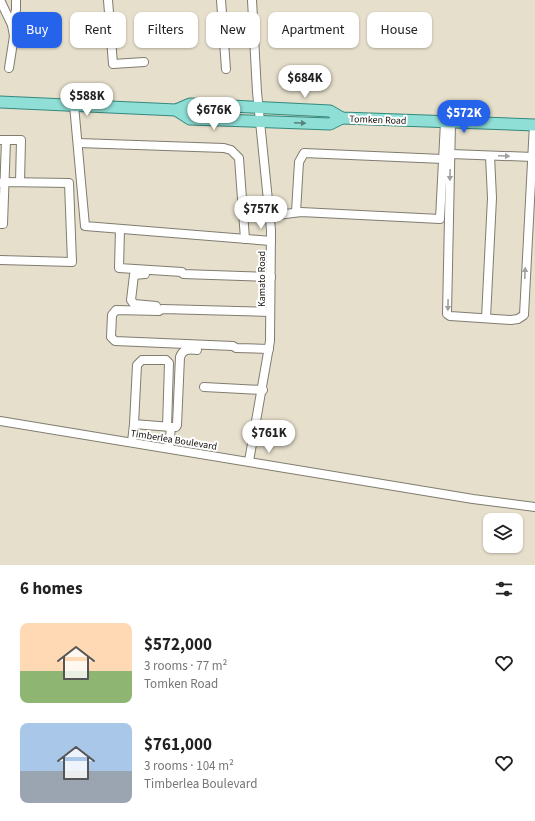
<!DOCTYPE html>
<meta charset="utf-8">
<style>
body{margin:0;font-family:"Source Sans 3",sans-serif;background:#f6f6f6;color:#222;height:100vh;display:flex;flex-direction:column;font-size:15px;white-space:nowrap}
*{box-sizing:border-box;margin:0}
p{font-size:13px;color:#767676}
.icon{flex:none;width:22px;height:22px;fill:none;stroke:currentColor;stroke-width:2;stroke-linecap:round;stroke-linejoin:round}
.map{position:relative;height:565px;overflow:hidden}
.side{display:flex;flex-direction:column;background:#fff;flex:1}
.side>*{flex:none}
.guide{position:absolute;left:12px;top:12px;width:511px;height:36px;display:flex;gap:8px}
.fabs{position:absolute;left:483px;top:513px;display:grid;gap:8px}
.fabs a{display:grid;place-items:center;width:40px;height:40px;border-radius:8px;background:#fff;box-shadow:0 1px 3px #0004;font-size:20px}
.price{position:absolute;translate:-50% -34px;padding:0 9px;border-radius:14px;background:#fff;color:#222;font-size:13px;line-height:26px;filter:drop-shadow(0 1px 2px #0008)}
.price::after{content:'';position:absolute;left:50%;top:24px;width:12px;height:9px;margin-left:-6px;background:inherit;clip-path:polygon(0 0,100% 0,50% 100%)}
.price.active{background:#2563eb;color:#fff}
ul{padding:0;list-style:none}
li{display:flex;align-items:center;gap:12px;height:100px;padding:0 20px}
li span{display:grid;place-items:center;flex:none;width:112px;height:80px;border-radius:8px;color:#555}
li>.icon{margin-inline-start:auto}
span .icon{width:48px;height:48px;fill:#fffc;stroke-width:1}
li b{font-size:17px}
h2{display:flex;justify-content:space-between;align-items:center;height:48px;padding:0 20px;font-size:17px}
.tag{padding:0 14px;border-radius:8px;background:#fff;box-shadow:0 1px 3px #0004;font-size:14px;line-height:36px}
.tag.active{background:#2563eb;color:#fff}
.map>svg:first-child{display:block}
.built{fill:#e6dfcb;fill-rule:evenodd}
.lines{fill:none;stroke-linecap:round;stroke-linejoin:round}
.minor-casing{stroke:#807c70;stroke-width:10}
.major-casing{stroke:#34897e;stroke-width:13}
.minor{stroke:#fff;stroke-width:8}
.major{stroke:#8fdfd6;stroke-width:11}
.oneway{fill:#57827c}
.oneway2{fill:#a1a09e}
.labels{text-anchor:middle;stroke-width:4;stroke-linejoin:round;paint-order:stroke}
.street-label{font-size:10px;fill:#13110d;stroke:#fff}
</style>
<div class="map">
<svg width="535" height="565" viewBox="0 0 535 565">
<rect width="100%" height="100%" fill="#efebdd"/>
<path class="built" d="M 0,0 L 535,0 L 535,565 L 0,565 ZM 490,520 L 516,520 L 516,546 L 490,546 Z"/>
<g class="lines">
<defs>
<g id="minor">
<polyline points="0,0 12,25"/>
<polyline points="108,0 113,64 144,62"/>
<polyline points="221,0 226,69"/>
<polyline points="9,68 14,36 12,25 16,10 16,0"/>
<polyline points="74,105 85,226 271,241"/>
<polyline points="451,122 447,314 450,316 511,320 518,319 524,315 534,124"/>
<polyline points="0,140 6,140 3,224 0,224"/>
<polyline points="6,140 21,140 20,182"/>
<polyline points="78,143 224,148 231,150 239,158 245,239"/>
<polyline points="451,154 533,157"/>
<polyline points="0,183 4,182 69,183 72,262 0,260"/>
<polyline points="296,212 299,162 304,153 443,159"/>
<polyline points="270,216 301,212 440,219 445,122"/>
<polyline points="120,229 119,268 182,272 183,274 271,277"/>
<polyline points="145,274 134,275 131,300 134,304 156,306"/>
<polyline points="486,318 492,198 490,156"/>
<polyline points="269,349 236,348 233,346 115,341 111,337 112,315 116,310 159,311 162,309 270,312"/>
<polyline points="204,387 263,390"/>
<polyline points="0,421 473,499 535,507"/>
<polyline points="167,427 169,363 166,360 142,360 137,365 134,424 171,427"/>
<polyline points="132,442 134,424"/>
<path d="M 169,448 L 171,427 L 176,427 L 177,425 L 180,357 C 183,349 188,349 197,350"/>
<polyline points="249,461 270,341 271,230 257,92 252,0"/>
</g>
<g id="major">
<polyline points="0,102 176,110 190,104 330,111 342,118 535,125"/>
<polyline points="176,110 190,119 330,124 342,118"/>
</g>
</defs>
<use href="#minor" class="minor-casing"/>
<use href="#major" class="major-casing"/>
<use href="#minor" class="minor"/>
<use href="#major" class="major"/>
</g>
<defs><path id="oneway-solid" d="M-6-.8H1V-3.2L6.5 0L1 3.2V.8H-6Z"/></defs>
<use class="oneway" href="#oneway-solid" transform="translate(300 123) rotate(2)"/>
<g class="oneway2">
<use href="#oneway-solid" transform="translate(504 156) rotate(2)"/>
<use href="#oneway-solid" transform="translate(450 175) rotate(91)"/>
<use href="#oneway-solid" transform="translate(525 273) rotate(-88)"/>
<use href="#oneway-solid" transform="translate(448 305) rotate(91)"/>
</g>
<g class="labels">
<g class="street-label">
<text transform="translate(378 119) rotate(2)" y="4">Tomken Road</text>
<text transform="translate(261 279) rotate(-90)" y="4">Kamato Road</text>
<text transform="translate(174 439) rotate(9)" y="4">Timberlea Boulevard</text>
</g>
</g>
</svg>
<div class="fabs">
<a><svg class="icon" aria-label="layers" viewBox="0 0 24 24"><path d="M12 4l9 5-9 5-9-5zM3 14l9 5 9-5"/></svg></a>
</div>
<b class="price" style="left:305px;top:99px">$684K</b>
<b class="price" style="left:87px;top:117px">$588K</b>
<b class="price" style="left:214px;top:131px">$676K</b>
<b class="price active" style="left:464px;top:134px">$572K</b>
<b class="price" style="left:261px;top:230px">$757K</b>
<b class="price" style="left:269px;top:454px">$761K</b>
<div class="guide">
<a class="tag active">Buy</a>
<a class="tag">Rent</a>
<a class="tag">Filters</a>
<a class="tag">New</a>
<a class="tag">Apartment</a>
<a class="tag">House</a>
</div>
</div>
<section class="side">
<h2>6 homes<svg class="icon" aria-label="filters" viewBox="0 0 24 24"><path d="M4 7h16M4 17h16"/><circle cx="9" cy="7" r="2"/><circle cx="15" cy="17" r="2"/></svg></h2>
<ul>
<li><span style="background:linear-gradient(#ffd9b3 60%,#8fb573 0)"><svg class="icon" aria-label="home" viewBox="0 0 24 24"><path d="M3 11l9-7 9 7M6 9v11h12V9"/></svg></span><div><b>$572,000</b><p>3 rooms · 77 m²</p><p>Tomken Road</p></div><svg class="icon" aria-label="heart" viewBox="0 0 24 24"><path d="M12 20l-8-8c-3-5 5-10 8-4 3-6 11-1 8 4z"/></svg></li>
<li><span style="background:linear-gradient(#a9c7e8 60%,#9aa5b1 0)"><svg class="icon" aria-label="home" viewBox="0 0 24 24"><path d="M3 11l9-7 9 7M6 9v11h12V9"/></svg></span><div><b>$761,000</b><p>3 rooms · 104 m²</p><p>Timberlea Boulevard</p></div><svg class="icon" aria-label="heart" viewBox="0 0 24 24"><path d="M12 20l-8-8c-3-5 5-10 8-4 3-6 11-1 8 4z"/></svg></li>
</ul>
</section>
